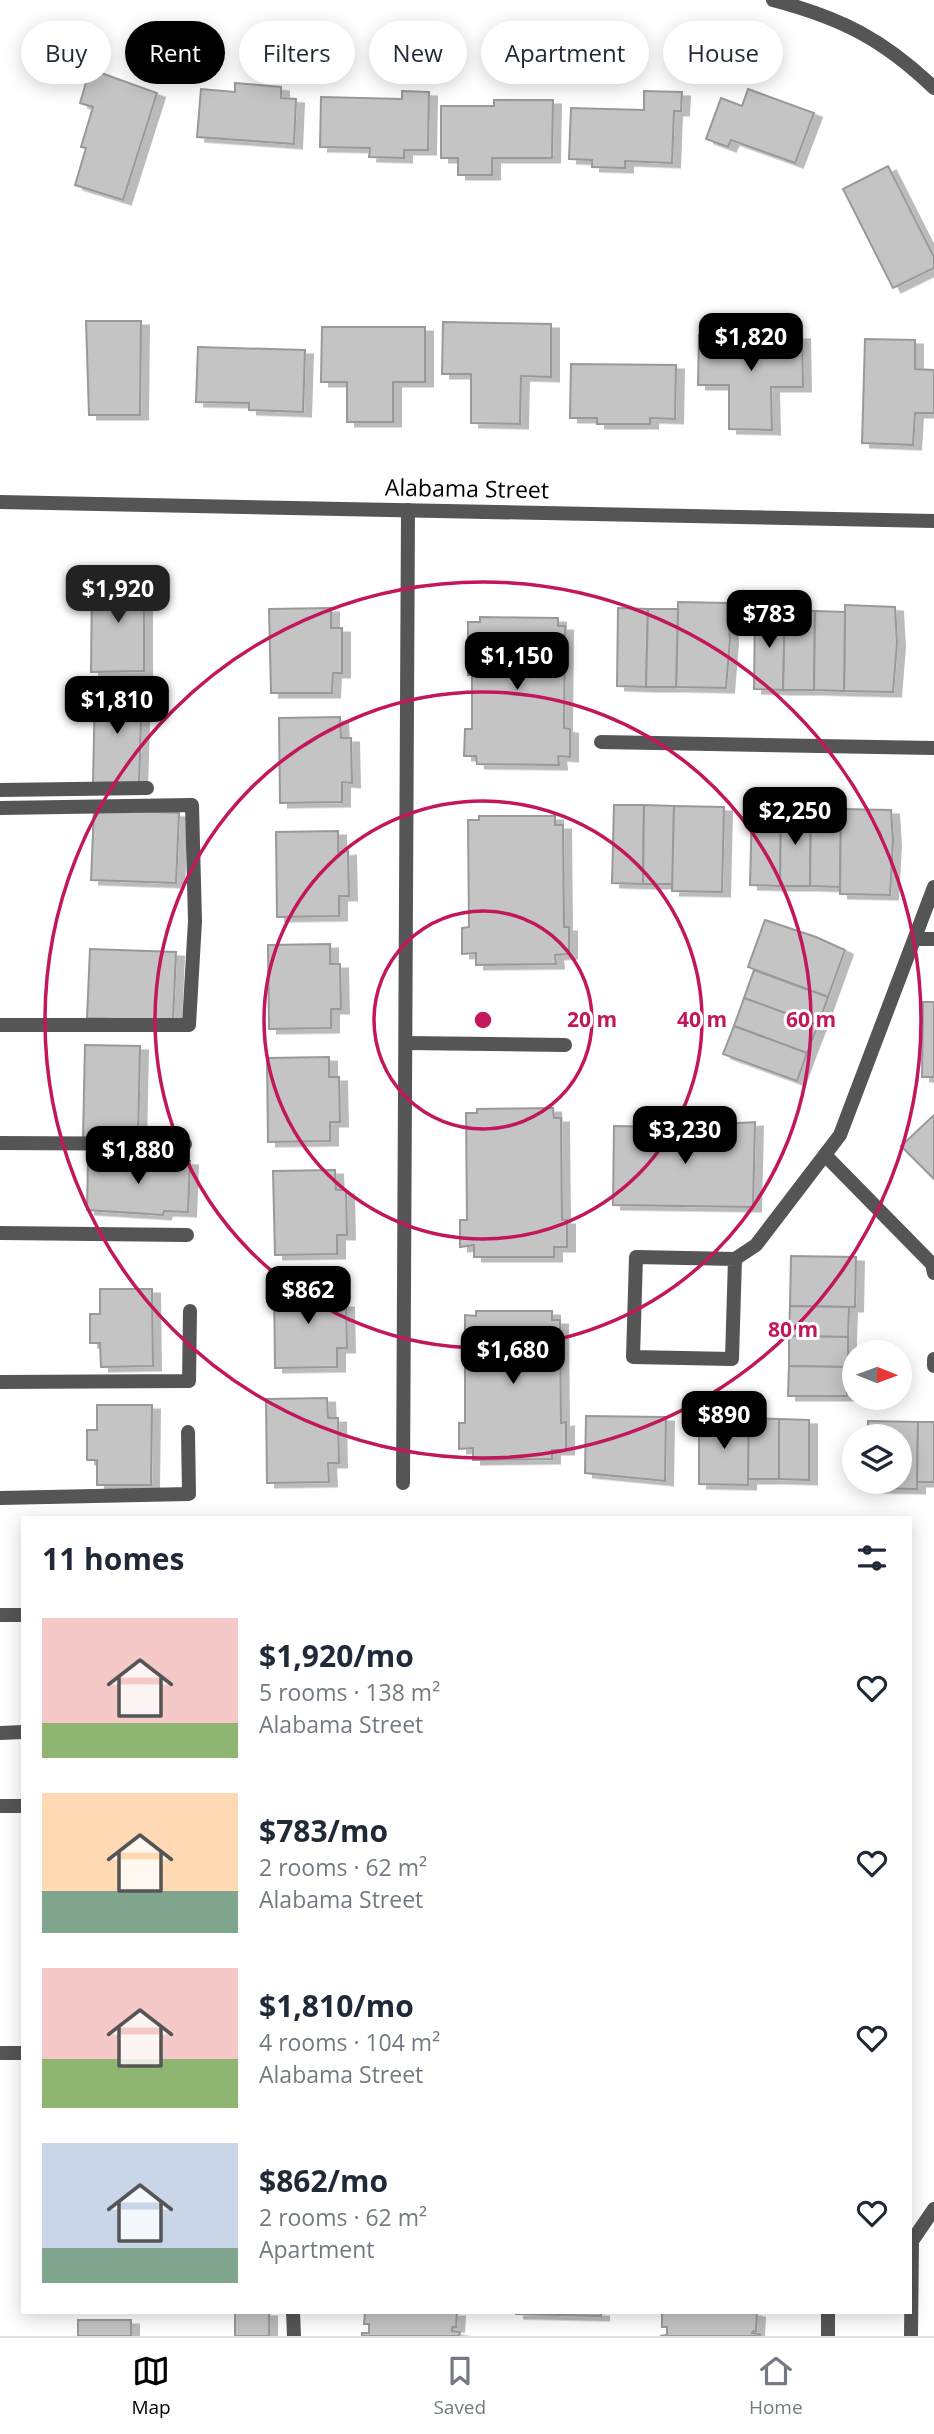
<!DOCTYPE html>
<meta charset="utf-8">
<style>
body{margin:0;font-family:"Open Sans",sans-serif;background:#f2f2f3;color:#1f2937;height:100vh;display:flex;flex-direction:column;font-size:26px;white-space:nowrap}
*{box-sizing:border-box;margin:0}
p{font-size:23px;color:#747a83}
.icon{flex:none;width:38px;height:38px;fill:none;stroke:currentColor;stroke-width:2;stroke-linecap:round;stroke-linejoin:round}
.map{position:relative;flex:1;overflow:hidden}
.details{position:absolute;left:21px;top:1516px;width:891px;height:798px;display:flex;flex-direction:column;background:#fff;border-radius:0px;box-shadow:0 4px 18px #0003}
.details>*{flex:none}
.top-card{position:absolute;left:21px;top:21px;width:892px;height:63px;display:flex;gap:14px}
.needle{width:46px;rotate:91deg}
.controls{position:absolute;left:842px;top:1340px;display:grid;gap:14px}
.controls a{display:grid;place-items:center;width:70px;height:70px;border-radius:50%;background:#fff;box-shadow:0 4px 18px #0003;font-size:35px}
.price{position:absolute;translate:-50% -60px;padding:0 16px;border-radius:14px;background:#000;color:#fff;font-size:23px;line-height:46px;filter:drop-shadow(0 2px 4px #0008)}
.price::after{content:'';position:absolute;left:50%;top:42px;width:21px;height:16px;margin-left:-10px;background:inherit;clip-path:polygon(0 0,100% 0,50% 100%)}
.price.current{background:#222;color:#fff}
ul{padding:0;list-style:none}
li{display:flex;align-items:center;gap:21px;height:175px;padding:0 21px}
li span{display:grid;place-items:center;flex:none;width:196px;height:140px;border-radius:0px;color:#555}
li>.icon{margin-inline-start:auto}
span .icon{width:84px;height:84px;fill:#fffc;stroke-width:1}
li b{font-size:30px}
h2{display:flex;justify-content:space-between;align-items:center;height:84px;padding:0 21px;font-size:30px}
.chip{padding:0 24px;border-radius:32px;background:#fff;box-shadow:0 4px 18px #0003;font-size:24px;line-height:63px}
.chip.current{background:#000;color:#fff}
.tab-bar{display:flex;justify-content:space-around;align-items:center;height:98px;border-top:2px solid #e0e1e3;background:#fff;font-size:19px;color:#747a83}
.tab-bar a{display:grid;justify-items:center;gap:4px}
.tab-bar .current{color:#000}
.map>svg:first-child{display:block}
.building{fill:#c4c4c4;stroke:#999;stroke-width:2;filter:url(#shadow)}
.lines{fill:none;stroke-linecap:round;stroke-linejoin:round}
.service{stroke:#555;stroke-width:14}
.minor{stroke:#555;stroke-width:14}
.tertiary{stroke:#555;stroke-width:14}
.ring{fill:none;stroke:#c2185b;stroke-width:3.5}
.labels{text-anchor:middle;stroke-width:6;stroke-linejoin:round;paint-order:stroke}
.street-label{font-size:23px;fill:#000;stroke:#fff}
.centre{fill:#c2185b;stroke:#fff;stroke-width:3.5}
.ring-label{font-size:21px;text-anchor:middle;font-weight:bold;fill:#c2185b;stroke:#fff;stroke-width:6;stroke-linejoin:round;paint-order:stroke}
</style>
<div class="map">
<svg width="934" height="2336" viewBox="0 0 934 2336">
<defs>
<filter id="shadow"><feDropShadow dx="8" dy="4.5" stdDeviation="0" flood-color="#0004"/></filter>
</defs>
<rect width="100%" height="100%" fill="#fff"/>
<g class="building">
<polygon points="90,69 157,93 123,200 75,185 86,148 81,147 93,107 80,103"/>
<polygon points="235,83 281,87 281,98 296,99 294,144 197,137 201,89 235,92"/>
<polygon points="748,89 814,113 795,163 731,140 728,147 706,139 721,98 742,106"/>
<polygon points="402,91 429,92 428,150 404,150 404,158 369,157 370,148 320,147 321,97 402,99"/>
<polygon points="644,91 682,92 681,111 674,111 672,163 625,161 625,168 592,167 592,160 569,159 571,108 644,110"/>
<polygon points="494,100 553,100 552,158 492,158 492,175 458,175 458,158 441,158 441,106 494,106"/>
<polygon points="888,166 934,257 934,268 893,288 843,189"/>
<polygon points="86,321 141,321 140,415 89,415"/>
<polygon points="443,322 551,324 551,377 521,376 520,424 471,423 471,374 442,374"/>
<polygon points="322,327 425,327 425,382 393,382 393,422 347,422 347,382 321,382"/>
<polygon points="699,335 802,335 803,387 771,387 772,430 729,429 729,385 698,385"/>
<polygon points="865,339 915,340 915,369 934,370 934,413 915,413 913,445 862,443"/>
<polygon points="198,347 305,350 303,412 249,410 249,403 196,402"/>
<polygon points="571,364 676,365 675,419 650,418 650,424 597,424 597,418 570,418"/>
<polygon points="92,578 144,578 144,671 91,672"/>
<polygon points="678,602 728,603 730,640 726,688 676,687"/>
<polygon points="845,605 895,607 897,643 893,692 844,691"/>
<polygon points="331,608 331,628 342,628 342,673 333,673 332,693 271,693 269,609"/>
<polygon points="618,608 648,609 646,687 617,686"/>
<polygon points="648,609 678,609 676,687 646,687"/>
<polygon points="755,610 785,611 783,690 754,689"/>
<polygon points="785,611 815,611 814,690 783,690"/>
<polygon points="815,611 845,612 844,691 814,690"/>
<polygon points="480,617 558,618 558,626 565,626 564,728 570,729 570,757 558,756 559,765 477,764 476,756 464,756 465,729 472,729 472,675 468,675 468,622 480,622"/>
<polygon points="95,687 142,688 139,785 93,783"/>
<polygon points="340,717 341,738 351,738 352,783 342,782 342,802 280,803 279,718"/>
<polygon points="614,805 644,805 643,884 612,883"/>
<polygon points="644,805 674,806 673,884 643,884"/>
<polygon points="674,806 724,807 722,892 672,891"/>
<polygon points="752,807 781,808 780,886 750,885"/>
<polygon points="781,808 811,808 810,886 780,886"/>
<polygon points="811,808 841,809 840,887 810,886"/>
<polygon points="94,809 179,813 176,883 91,880"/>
<polygon points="841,809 891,810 893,841 890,895 840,894"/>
<polygon points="479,816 555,816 555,825 563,825 564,927 569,927 569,954 555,955 556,964 476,965 476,953 462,954 462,928 469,927 468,820 479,820"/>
<polygon points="338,831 338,852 348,851 349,896 339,896 339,916 277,917 276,832"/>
<polygon points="765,920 816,937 845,950 828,997 748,967"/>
<polygon points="330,944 330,964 340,964 341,1009 331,1009 331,1028 269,1029 268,945"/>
<polygon points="90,949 176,952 173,1021 87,1018"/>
<polygon points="754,970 828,997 818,1025 744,998"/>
<polygon points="744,998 818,1025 807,1053 734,1026"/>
<polygon points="923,1002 934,1002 934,1077 922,1077"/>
<polygon points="734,1026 807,1053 797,1081 723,1054"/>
<polygon points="85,1045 140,1046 138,1139 83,1138"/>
<polygon points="329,1057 329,1077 339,1077 340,1122 330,1122 330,1141 268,1142 267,1058"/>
<polygon points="553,1108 554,1118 561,1118 562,1220 567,1220 567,1247 554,1247 554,1257 474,1257 474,1245 460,1247 460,1220 467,1220 466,1113 477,1113 477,1109"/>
<polygon points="934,1115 934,1179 901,1146"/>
<polygon points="755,1122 753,1207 613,1205 614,1126 674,1127"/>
<polygon points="88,1158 190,1161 188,1212 164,1211 163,1215 87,1210"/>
<polygon points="335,1170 336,1190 346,1190 347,1235 337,1235 337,1254 275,1255 273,1171"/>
<polygon points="791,1256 856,1257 855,1307 790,1306"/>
<polygon points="335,1283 336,1303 346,1303 347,1348 337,1348 337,1367 275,1368 274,1284"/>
<polygon points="100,1289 152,1289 153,1366 101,1367 100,1343 90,1343 90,1314 100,1314"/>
<polygon points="790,1306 849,1307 848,1337 789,1336"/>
<polygon points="476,1311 552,1311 552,1320 560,1320 561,1423 566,1422 566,1450 552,1450 552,1459 473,1460 473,1448 459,1449 459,1423 465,1423 465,1315 476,1316"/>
<polygon points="789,1336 848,1337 848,1367 789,1366"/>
<polygon points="789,1366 848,1367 847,1396 788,1396"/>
<polygon points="327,1398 328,1418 338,1418 339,1463 328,1463 329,1482 267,1483 266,1399"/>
<polygon points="97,1405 152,1405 151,1485 97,1485 97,1460 87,1460 87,1430 97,1430"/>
<polygon points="586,1416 666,1417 665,1481 585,1473"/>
<polygon points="699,1418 749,1418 748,1485 699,1484"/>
<polygon points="749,1418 779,1419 779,1479 748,1479"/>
<polygon points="779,1419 809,1420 809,1480 779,1479"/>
<polygon points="868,1421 918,1422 917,1489 867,1488 867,1482 900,1482 900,1437 868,1437"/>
<polygon points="918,1422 934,1422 934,1482 917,1482"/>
<rect x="235" y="2312" width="34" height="24"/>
<polygon points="365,2312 457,2312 456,2327 452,2327 452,2331 460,2332 459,2336 362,2336 362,2333 369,2333 369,2324 364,2324"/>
<polygon points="516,2312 601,2312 601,2316 516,2314"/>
<polygon points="662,2312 753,2312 757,2313 756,2331 753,2331 752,2333 760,2334 760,2336 660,2336 667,2335 667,2327 662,2327"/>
<rect x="78" y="2320" width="53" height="16"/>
</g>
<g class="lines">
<g class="service">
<polyline points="601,742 934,748"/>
<polyline points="0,790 147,788"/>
<polyline points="0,808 192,805 195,921 189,1025 0,1025"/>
<polyline points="915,939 934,939"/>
<polyline points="406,1043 565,1045"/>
<polyline points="0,1143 185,1144"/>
<polyline points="825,1155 932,1264 934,1273"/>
<polyline points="0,1233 187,1235"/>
<polyline points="735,1259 732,1359 633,1357 636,1257 735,1259 756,1245 840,1135 934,887"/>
<polyline points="934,1366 934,1359"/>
<polyline points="0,1382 189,1381 190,1311"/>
<polyline points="403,1483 408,510"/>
<polyline points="0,1498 189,1494 188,1432"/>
<polyline points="0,1615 23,1615"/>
<polyline points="0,1733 23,1732"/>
<polyline points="0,1806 23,1806"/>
<polyline points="0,2053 23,2053"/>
<polyline points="293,2312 294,2336"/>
<polyline points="828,2336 828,2312"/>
<polyline points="911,2336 912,2241 934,2209"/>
</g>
<path class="minor" d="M 773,0 C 841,18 883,39 934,88"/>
<polyline class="tertiary" points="0,502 934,521"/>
</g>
<g class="ring">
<circle cx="483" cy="1020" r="109"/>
<circle cx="483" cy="1020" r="219"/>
<circle cx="483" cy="1020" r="328"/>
<circle cx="483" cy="1020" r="438"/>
</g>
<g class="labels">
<g class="street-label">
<text transform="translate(467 489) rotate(1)" y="8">Alabama Street</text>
</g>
</g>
<circle cx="483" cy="1020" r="10" class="centre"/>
<g class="ring-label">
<text x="592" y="1027">20 m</text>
<text x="702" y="1027">40 m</text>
<text x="811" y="1027">60 m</text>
<text x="793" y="1337">80 m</text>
</g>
</svg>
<div class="controls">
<a><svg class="needle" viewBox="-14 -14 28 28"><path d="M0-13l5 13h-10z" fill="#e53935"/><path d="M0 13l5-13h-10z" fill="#747a83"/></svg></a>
<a><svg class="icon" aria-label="layers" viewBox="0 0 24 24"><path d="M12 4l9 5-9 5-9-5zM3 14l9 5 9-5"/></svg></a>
</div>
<b class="price" style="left:751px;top:373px">$1,820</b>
<b class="price current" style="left:118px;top:625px">$1,920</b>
<b class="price" style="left:769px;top:650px">$783</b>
<b class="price" style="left:517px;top:692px">$1,150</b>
<b class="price" style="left:117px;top:736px">$1,810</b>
<b class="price" style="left:795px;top:847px">$2,250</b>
<b class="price" style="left:685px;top:1166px">$3,230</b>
<b class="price" style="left:138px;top:1186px">$1,880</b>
<b class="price" style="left:308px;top:1326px">$862</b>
<b class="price" style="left:513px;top:1386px">$1,680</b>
<b class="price" style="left:724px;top:1451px">$890</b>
<div class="top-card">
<a class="chip">Buy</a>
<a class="chip current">Rent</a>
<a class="chip">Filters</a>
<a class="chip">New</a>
<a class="chip">Apartment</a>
<a class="chip">House</a>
</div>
<section class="details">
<h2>11 homes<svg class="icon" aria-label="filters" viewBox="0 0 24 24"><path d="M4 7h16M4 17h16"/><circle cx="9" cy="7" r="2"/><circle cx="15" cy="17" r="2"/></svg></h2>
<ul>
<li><span style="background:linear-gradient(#f6c9c9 75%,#8fb573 0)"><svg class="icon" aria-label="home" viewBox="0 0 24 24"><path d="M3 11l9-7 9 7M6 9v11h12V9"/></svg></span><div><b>$1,920/mo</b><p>5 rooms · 138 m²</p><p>Alabama Street</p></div><svg class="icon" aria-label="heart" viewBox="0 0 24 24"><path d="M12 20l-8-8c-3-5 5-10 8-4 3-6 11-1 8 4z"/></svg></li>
<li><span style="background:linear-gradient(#ffd9b3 70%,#7fa58c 0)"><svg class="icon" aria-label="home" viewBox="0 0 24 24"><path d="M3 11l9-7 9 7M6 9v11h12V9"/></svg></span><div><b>$783/mo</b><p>2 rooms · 62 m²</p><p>Alabama Street</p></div><svg class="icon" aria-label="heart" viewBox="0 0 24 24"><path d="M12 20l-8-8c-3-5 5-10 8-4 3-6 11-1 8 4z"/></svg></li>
<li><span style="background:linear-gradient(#f6c9c9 65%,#8fb573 0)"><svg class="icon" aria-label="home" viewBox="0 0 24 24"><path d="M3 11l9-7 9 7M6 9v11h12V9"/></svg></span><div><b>$1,810/mo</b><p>4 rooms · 104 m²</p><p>Alabama Street</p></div><svg class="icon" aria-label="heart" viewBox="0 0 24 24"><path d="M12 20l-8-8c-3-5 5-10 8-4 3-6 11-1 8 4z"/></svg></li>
<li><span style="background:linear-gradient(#c9d6e8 75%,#7fa58c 0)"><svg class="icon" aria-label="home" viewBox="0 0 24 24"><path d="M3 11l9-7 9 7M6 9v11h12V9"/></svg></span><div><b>$862/mo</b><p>2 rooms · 62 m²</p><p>Apartment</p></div><svg class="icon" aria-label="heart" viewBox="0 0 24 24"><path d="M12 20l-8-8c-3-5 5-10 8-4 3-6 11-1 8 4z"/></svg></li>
</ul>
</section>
</div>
<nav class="tab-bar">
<a class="current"><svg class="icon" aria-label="map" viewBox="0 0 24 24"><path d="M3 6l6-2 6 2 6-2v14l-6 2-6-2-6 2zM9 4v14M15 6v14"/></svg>Map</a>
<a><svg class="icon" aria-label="saved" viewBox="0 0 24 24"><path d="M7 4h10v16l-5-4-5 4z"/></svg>Saved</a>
<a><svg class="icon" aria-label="home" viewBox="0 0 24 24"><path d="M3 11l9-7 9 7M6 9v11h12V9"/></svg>Home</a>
</nav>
